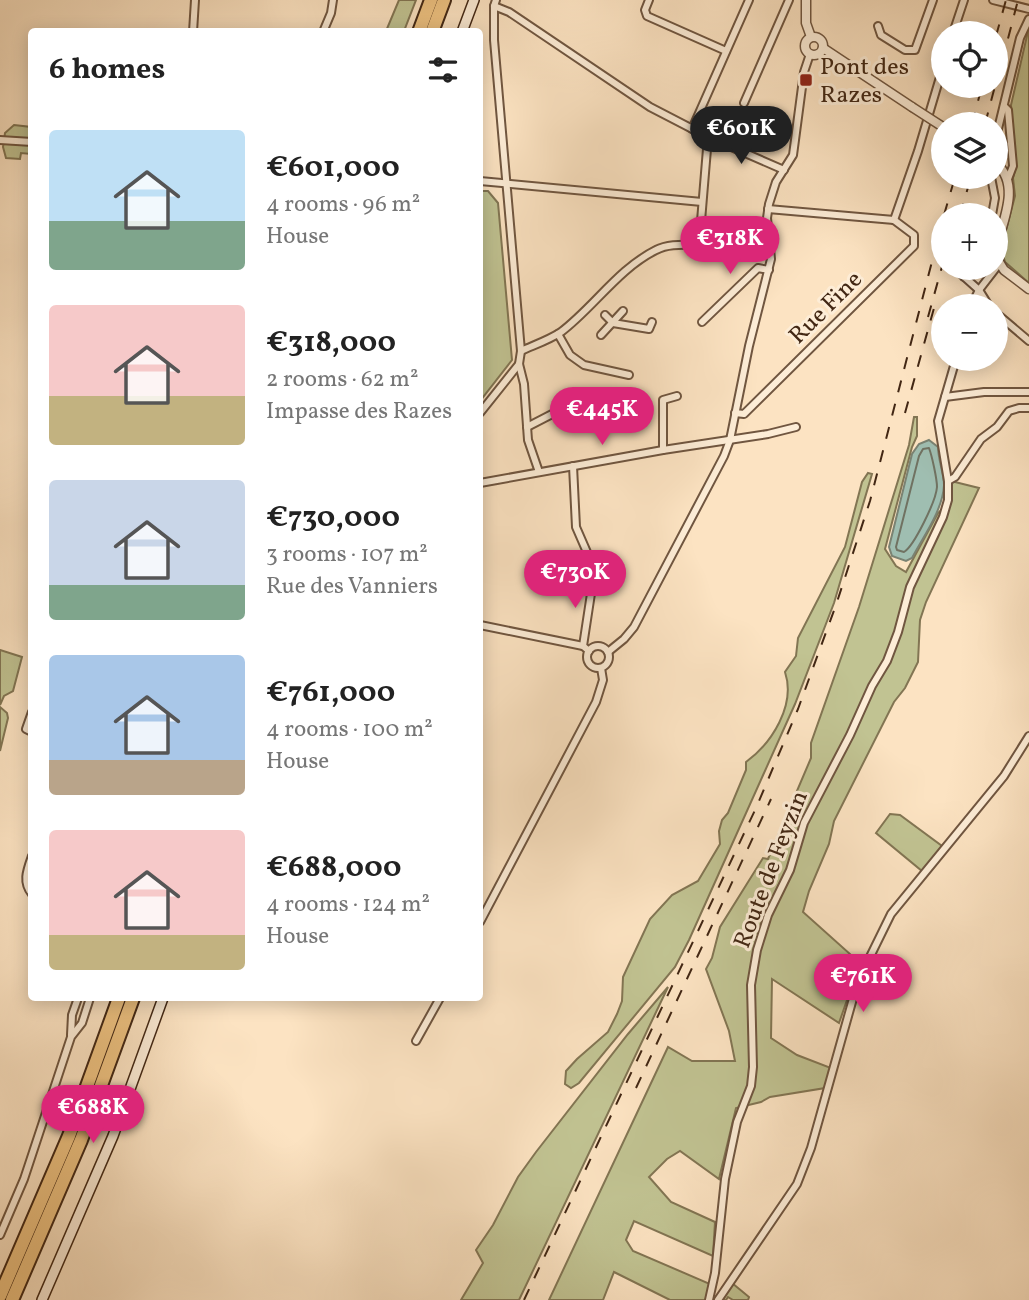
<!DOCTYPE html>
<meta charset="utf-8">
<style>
body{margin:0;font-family:Vollkorn,serif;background:#f2f2f2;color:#222;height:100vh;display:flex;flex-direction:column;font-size:26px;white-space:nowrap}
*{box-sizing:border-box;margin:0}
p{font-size:23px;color:#767676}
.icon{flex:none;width:38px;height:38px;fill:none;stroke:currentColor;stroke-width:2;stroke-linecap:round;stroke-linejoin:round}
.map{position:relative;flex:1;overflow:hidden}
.side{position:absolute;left:28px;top:28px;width:455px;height:973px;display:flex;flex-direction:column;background:#fff;border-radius:7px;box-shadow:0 4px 18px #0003}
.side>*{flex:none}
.tools{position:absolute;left:931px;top:21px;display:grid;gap:14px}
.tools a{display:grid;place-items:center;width:77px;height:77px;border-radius:50%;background:#fff;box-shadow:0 4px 18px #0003;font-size:35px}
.price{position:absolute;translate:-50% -60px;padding:0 16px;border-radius:24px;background:#db2777;color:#fff;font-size:23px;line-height:46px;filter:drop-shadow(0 2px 4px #0008)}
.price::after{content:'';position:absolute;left:50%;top:42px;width:21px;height:16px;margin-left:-10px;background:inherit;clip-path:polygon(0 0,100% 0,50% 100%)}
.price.selected{background:#222;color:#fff}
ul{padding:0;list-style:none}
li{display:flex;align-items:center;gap:21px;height:175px;padding:0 21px}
li span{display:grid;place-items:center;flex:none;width:196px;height:140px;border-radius:7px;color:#555}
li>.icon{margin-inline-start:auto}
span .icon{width:84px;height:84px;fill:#fffc;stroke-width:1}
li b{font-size:30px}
h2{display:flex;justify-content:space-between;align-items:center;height:84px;padding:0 21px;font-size:30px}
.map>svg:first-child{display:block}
.green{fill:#c1c392;stroke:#827553;stroke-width:2}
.water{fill:#9fbeb1;stroke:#7a8272;stroke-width:2}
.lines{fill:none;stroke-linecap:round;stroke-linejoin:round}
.shore{stroke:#707262;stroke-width:2}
.minor-casing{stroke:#705640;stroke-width:10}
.tertiary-casing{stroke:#705640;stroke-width:11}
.secondary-casing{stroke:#422714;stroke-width:12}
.motorway-casing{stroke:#422714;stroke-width:16}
.minor{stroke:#fdedd7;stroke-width:6}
.tertiary{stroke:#fdedd7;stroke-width:8}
.secondary{stroke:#fdedd7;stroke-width:9}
.motorway{stroke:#eec281;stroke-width:12}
.rail{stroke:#422714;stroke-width:2;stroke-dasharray:12 12;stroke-linecap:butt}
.tertiary-bridge-casing{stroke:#705640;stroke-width:11;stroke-linecap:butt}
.tertiary-bridge{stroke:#fdedd7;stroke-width:8}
.poi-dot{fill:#8f2418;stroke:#fdedd7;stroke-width:2.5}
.labels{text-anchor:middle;stroke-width:6;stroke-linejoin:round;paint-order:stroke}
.poi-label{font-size:24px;fill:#422714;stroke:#fdedd7;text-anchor:start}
.street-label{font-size:24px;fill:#422714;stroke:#fdedd7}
</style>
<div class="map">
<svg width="1029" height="1300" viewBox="0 0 1029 1300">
<rect width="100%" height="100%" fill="#fce3c2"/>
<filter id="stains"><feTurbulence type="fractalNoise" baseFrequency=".00286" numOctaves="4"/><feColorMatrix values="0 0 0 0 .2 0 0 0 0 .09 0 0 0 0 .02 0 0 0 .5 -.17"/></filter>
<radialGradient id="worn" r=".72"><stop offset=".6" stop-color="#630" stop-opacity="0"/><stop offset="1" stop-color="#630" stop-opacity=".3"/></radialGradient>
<g class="green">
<polygon points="399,0 416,0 404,31 386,31"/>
<polygon points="1029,27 1029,283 1005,262 1001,249 1015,196 1013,178 1016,166 1011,105"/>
<polygon points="14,125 31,127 31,154 21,153 20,159 6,158 3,147 5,133"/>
<polygon points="480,191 488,191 498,203 512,360 480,401"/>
<polygon points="914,417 917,417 917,436 912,447 885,549 896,566 906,572 938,513 951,502 951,481 979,488 926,602 920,620 918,662 905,688 894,702 834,821 829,844 809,891 803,912 860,963 839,1023 772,979 771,1038 797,1055 831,1068 825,1088 770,1097 761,1102 736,1108 719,1179 680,1151 667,1159 649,1177 671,1202 715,1222 713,1256 634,1221 626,1240 633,1251 710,1284 707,1300 670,1300 614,1272 603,1300 549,1300 668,1047 692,1061 735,1061 729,1031 706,969 712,958 720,927 763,858 768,859 811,758 811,743 859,607 909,445"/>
<path d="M 868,473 L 872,474 L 834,603 L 795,704 L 689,940 L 675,967 L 579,1083 L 571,1088 L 565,1084 L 566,1071 L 577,1059 L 608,1032 L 617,1014 L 622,1001 L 623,977 L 650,919 L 672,895 L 698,881 L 720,844 L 719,831 L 722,820 L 728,813 L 746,770 L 746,762 C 772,743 796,705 785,672 L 796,656 L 798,638 L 845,547 L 862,482 Z"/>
<polygon points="0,650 22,657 13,691 4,696 0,705"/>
<polygon points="0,707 7,713 8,718 0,751"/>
<polygon points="890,814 900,815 942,846 922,871 876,833"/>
<polygon points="668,987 519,1300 461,1300 483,1263 476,1250 493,1225 518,1177 536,1152 628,1034"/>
<polygon points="732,1283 749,1297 748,1300 733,1300 728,1297 726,1300 716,1300 723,1286"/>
</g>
<path class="water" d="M 929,440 L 938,447 C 938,459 944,474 944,485 C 943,510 923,537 912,558 L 906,561 L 892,556 L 889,547 L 912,454 L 919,444 Z"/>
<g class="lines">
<path class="shore" d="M 929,448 C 932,456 937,479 937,487 C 936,501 914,546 904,552 L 897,550 L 896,547 L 919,456 L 923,449 Z"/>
<defs>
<g id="minor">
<polyline points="496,0 494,6 494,40 521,351 519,364 524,384 528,440 539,472"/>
<polyline points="649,0 645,10 647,16 726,51"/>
<polyline points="993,0 1029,9"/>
<polyline points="494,6 509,12 650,107 706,136 784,170"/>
<polyline points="878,26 881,35 905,50 915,50 933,0"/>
<polyline points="193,32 195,0"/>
<polyline points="323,32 331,13 333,0"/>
<polyline points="953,33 964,0"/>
<polyline points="744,103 789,0"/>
<polyline points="1004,106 1008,110 1013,166 1008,179"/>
<polyline points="692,129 749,0"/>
<polyline points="708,137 699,245 771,244"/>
<polyline points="996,137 1020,38 1029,19"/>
<polyline points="0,140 32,142"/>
<polyline points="991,177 995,198 992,215"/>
<polyline points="480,181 702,202"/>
<polyline points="768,209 894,220"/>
<polyline points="894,220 918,151 943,67"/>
<polyline points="959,268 960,273 979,290 989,306"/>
<polyline points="964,277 973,268"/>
<polyline points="971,306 979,290 996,268"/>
<polyline points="996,313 1029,341"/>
<polyline points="605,315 613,323 649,329 652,322"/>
<polyline points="702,322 758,268 769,270"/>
<polyline points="558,334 570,355 584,365 629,375"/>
<polyline points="601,335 623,311"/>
<path d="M 521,351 C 534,345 549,340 561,332 C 594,307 618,269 656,250 C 669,243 685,245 699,245"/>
<polyline points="945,397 984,392 1029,392"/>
<polyline points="480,413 519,364"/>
<polyline points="735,413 744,414 914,246 914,235 894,220"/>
<polyline points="527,427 558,411 570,398"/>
<polyline points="663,450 663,400 677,396"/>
<polyline points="573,466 576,527 593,566 592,587 583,646"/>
<polyline points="948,481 955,477 981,439 997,427 1009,411 1019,408 1029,408"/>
<polyline points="480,483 663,450 768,434 796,427"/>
<polyline points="480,625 583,646 589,651"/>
<circle cx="598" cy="657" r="11"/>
<polyline points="608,652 624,639 634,627 724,456 730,440 749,346 771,259 767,218 769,204 776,182 793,155 804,72 810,54"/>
<polyline points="32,712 26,729 32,732"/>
<path d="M 32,856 C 27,870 22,882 32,894"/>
<polyline points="480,922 596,702 603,680 601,668"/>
<polyline points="71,1035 72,1015 78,998"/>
<polyline points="416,1041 440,998"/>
<polyline points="0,1235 24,1179 71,1037 82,1023 90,998"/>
<polyline points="709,1300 715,1273 725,1179 737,1122 751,1086 753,1067 751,985 757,950 768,915 790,870 804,823 850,735 872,686 887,661 898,632 910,587 943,517 948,500 948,481 938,421 956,359"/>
<polyline points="718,1300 797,1184 811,1148 854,995 864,969 891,914 1004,776 1029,736"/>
</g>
<g id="tertiary">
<polyline points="806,0 806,23 811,37"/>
<circle cx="814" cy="46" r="9"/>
<polyline points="823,48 912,107"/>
<path d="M 996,163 C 1021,185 1003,220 996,248"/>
<polyline points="996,257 1004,270 1029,289"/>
</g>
<g id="secondary">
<polyline points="462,32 474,0"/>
<polyline points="42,1300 113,1136 163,998"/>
</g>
<g id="motorway">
<polyline points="419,32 431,0"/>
<polyline points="432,32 444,0"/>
<polyline points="0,1296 69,1136 119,998"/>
<polyline points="12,1300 81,1140 133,998"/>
</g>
</defs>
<use href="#minor" class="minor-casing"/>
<use href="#tertiary" class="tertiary-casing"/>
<use href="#secondary" class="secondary-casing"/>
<use href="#motorway" class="motorway-casing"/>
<use href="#minor" class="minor"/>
<use href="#tertiary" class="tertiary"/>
<use href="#secondary" class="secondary"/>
<use href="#motorway" class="motorway"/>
<g class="rail">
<polyline points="996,36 1006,0"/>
<polyline points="996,85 1018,0"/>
<polyline points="972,124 982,86"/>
<polyline points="985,124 995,86"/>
<polyline points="944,215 955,177"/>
<polyline points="960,215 971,177"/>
<polyline points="928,317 943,263"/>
<polyline points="905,413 934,308"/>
<polyline points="636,1088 771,799"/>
<polyline points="524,1300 756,808 798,709 836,605 870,501 943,219"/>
</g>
<defs>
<polyline id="tertiary-bridge" points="912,107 943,127"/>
</defs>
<use href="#tertiary-bridge" class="tertiary-bridge-casing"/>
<use href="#tertiary-bridge" class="tertiary-bridge"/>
</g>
<rect class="poi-dot" x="799" y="73" width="14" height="14" rx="3.5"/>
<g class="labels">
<g class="poi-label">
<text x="820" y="74">Pont des<tspan x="820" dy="28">Razes</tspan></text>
</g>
<g class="street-label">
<text transform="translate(825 307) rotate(-45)" y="8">Rue Fine</text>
<text transform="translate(770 869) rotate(-69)" y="8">Route de Feyzin</text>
</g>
</g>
<rect width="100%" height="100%" filter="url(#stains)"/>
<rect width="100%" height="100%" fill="url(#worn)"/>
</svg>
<div class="tools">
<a><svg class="icon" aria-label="locate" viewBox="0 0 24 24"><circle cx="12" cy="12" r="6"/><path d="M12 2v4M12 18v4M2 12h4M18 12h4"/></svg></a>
<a><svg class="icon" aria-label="layers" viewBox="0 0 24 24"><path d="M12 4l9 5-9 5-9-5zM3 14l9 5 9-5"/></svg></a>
<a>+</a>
<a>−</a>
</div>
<b class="price selected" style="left:741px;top:166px">€601K</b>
<b class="price" style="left:730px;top:276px">€318K</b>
<b class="price" style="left:602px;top:447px">€445K</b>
<b class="price" style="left:575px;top:610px">€730K</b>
<b class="price" style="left:863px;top:1014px">€761K</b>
<b class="price" style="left:93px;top:1145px">€688K</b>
<section class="side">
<h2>6 homes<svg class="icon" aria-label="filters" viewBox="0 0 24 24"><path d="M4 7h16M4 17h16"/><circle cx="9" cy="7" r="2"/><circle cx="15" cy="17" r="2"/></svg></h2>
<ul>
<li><span style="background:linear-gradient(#bfe0f5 65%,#7fa58c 0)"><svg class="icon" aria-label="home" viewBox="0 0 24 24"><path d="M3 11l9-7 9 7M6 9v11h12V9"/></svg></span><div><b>€601,000</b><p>4 rooms · 96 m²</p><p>House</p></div></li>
<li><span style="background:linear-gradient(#f6c9c9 65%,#c2b280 0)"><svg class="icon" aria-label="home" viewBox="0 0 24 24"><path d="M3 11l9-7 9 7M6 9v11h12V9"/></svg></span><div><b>€318,000</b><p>2 rooms · 62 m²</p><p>Impasse des Razes</p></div></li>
<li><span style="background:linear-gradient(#c9d6e8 75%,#7fa58c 0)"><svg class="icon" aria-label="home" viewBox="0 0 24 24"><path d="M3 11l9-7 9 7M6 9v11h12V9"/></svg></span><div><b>€730,000</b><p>3 rooms · 107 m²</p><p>Rue des Vanniers</p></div></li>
<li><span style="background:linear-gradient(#a9c7e8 75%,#b9a48a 0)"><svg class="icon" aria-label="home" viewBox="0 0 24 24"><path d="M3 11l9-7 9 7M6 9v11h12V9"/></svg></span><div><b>€761,000</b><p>4 rooms · 100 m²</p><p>House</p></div></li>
<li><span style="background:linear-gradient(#f6c9c9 75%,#c2b280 0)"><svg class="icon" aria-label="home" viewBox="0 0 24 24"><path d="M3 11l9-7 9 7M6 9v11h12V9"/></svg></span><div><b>€688,000</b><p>4 rooms · 124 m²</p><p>House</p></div></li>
</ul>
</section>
</div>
